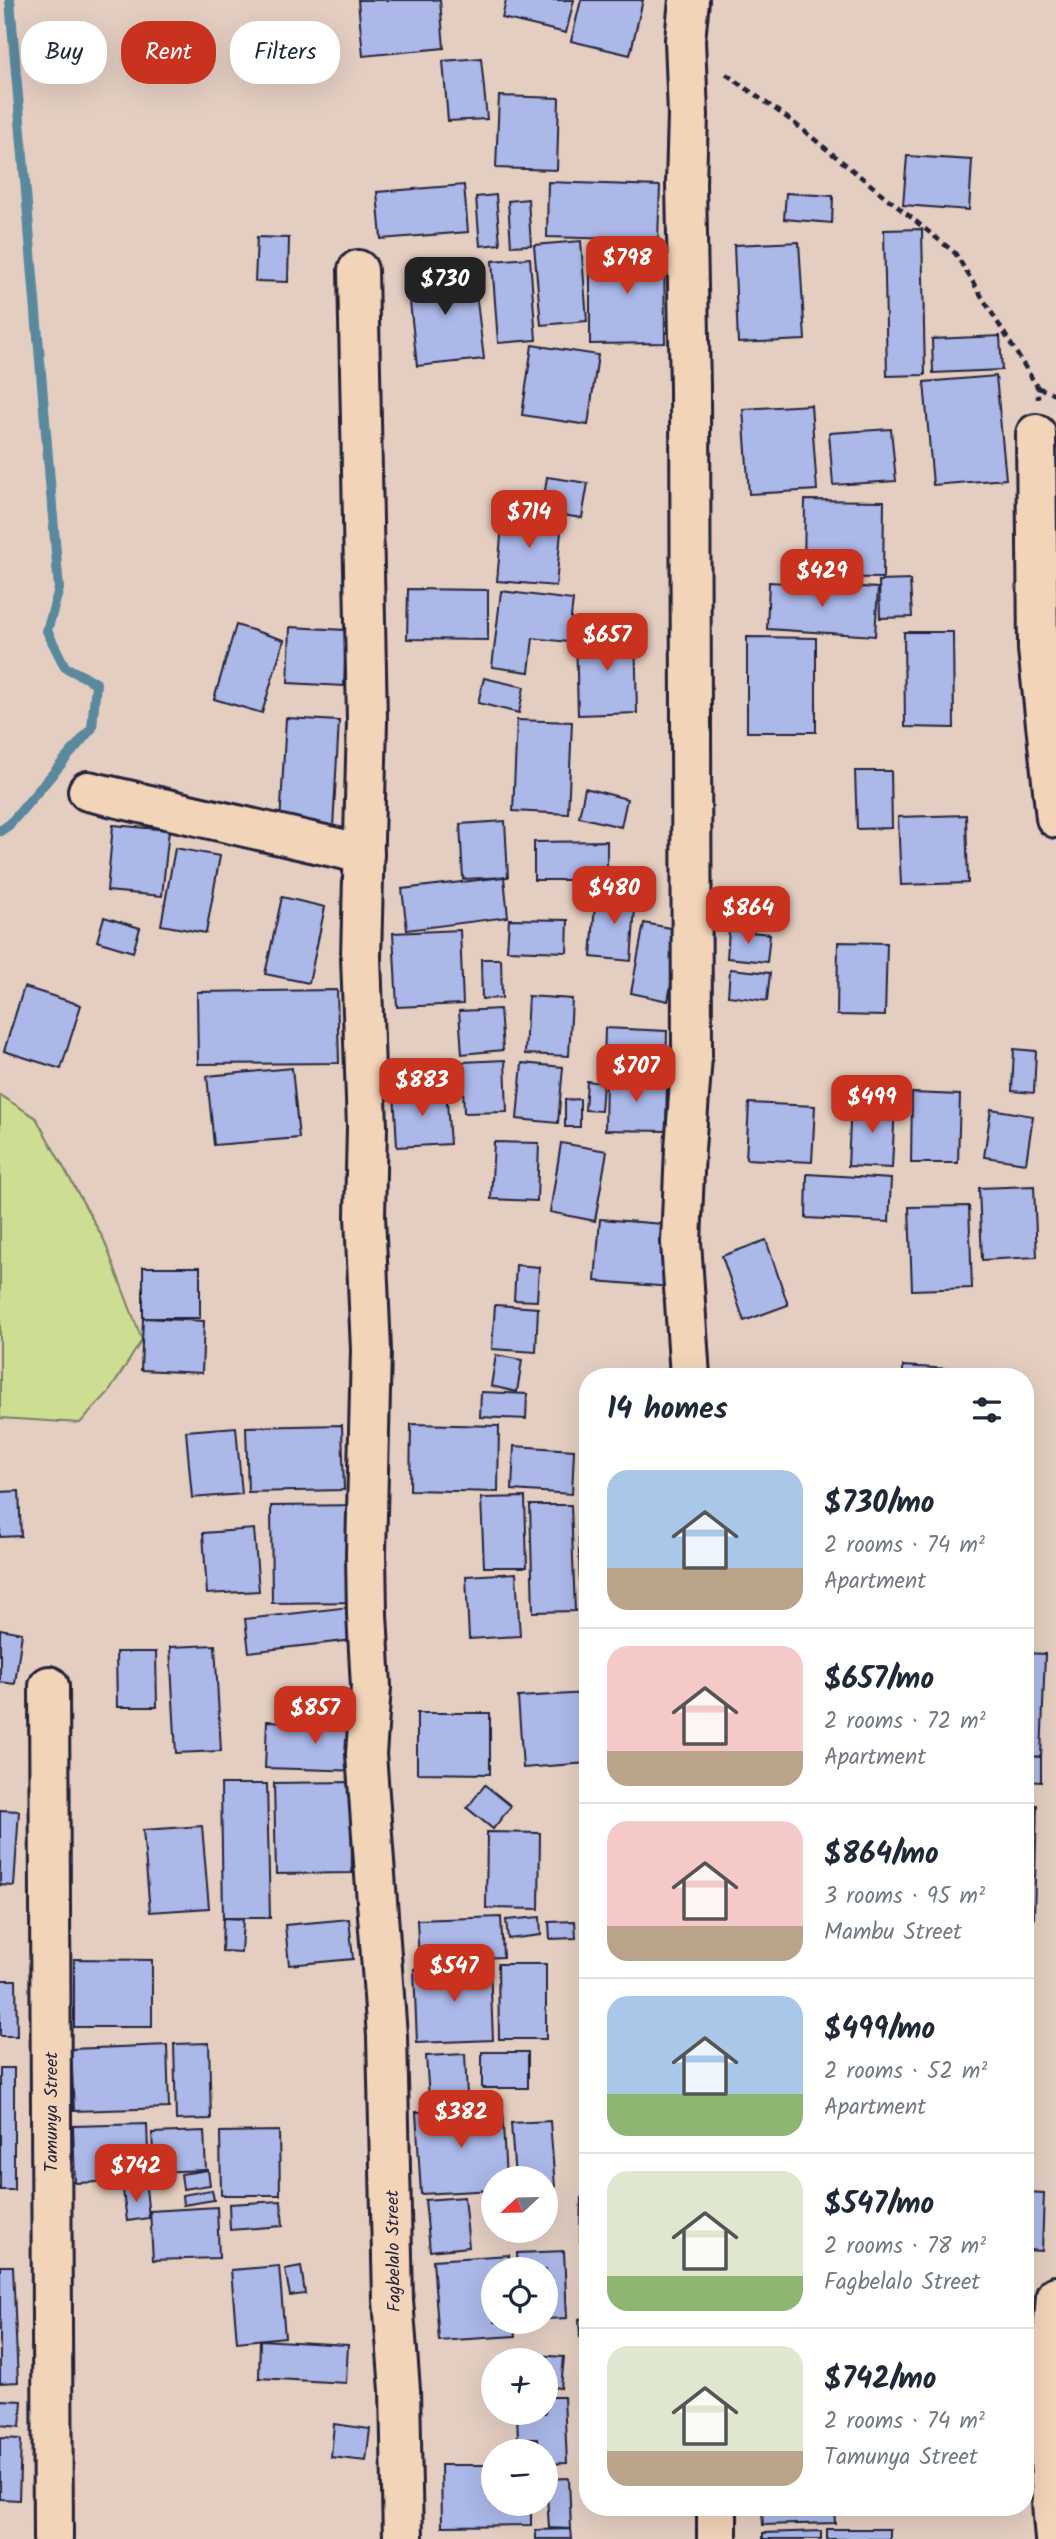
<!DOCTYPE html>
<meta charset="utf-8">
<style>
body{margin:0;font-family:Kalam,sans-serif;background:#f2f2f3;color:#1f2937;height:100vh;display:flex;flex-direction:column;font-size:26px;white-space:nowrap}
*{box-sizing:border-box;margin:0}
p{font-size:23px;color:#747a83}
.icon{flex:none;width:38px;height:38px;fill:none;stroke:currentColor;stroke-width:2;stroke-linecap:round;stroke-linejoin:round}
.map{position:relative;flex:1;overflow:hidden}
.drawer{position:absolute;left:579px;top:1368px;width:455px;height:1148px;display:flex;flex-direction:column;background:#fff;border-radius:28px;box-shadow:0 7px 28px #0002}
.drawer>*{flex:none}
.guide{position:absolute;left:21px;top:21px;width:453px;height:63px;display:flex;gap:14px}
.needle{width:46px;rotate:248deg}
.tools{position:absolute;left:481px;top:2166px;display:grid;gap:14px}
.tools a{display:grid;place-items:center;width:77px;height:77px;border-radius:50%;background:#fff;box-shadow:0 7px 28px #0002;font-size:35px}
.price{position:absolute;translate:-50% -60px;padding:0 16px;border-radius:14px;background:#c8321e;color:#fff;font-size:23px;line-height:46px;filter:drop-shadow(0 2px 4px #0008)}
.price::after{content:'';position:absolute;left:50%;top:42px;width:21px;height:16px;margin-left:-10px;background:inherit;clip-path:polygon(0 0,100% 0,50% 100%)}
.price.on{background:#222;color:#fff}
ul{padding:0;list-style:none}
li{display:flex;align-items:center;gap:21px;height:175px;padding:0 28px}
li+li{border-top:2px solid #e0e1e3}
li span{display:grid;place-items:center;flex:none;width:196px;height:140px;border-radius:21px;color:#555}
li>.icon{margin-inline-start:auto}
span .icon{width:84px;height:84px;fill:#fffc;stroke-width:1}
li b{font-size:30px}
h2{display:flex;justify-content:space-between;align-items:center;height:84px;padding:0 28px;font-size:30px}
.pill{padding:0 24px;border-radius:28px;background:#fff;box-shadow:0 7px 28px #0002;font-size:24px;line-height:63px}
.pill.on{background:#c8321e;color:#fff}
.map>svg:first-child{display:block}
.green{fill:#cddd91;stroke:#788066;stroke-width:2}
.lines{fill:none;stroke-linecap:round;stroke-linejoin:round}
.stream{stroke:#5a889d;stroke-width:10}
.building{fill:#abb8e8;stroke:#22223b;stroke-width:2}
.minor-casing{stroke:#22223b;stroke-width:44}
.path{stroke:#22223b;stroke-width:4.5;stroke-dasharray:7 5;stroke-linecap:butt}
.minor{stroke:#f2d4b9;stroke-width:38}
.labels{text-anchor:middle;stroke-width:7;stroke-linejoin:round;paint-order:stroke}
.street-label{font-size:18px;fill:#22223b;stroke:#f2d4b9}
</style>
<div class="map">
<svg width="1056" height="2539" viewBox="0 0 1056 2539">
<rect width="100%" height="100%" fill="#e4cec2"/>
<filter id="ink" filterUnits="userSpaceOnUse"><feTurbulence type="fractalNoise" baseFrequency=".0143" numOctaves="2"/><feDisplacementMap in="SourceGraphic" scale="14" xChannelSelector="R" yChannelSelector="G"/><feConvolveMatrix kernelMatrix="1 2 1 2 8 2 1 2 1" color-interpolation-filters="sRGB"/></filter>
<g filter="url(#ink)">
<polygon class="green" points="0,1095 36,1118 104,1240 142,1340 109,1392 80,1423 0,1418"/>
<g class="lines">
<polyline class="stream" points="0,831 9,825 92,728 96,683 65,667 47,631 59,589 10,0"/>
</g>
<g class="building">
<polygon points="358,0 440,0 444,48 363,56"/>
<polygon points="506,0 574,0 566,33 502,18"/>
<polygon points="581,0 643,0 630,55 571,41"/>
<polygon points="481,58 487,119 448,121 443,61"/>
<polygon points="499,96 559,98 557,170 496,168"/>
<polygon points="907,156 972,160 969,210 903,205"/>
<polygon points="548,182 660,186 658,240 547,237"/>
<polygon points="464,185 468,232 381,239 377,192"/>
<polygon points="786,193 833,196 832,223 784,219"/>
<polygon points="496,195 500,244 480,246 476,197"/>
<polygon points="528,199 531,245 511,246 508,201"/>
<polygon points="922,229 925,375 887,376 884,230"/>
<polygon points="257,237 289,238 288,282 255,281"/>
<polygon points="581,241 587,321 541,325 534,245"/>
<polygon points="799,242 805,340 738,343 734,245"/>
<polygon points="590,248 664,248 665,343 590,344"/>
<polygon points="530,258 536,340 498,343 492,261"/>
<polygon points="473,268 484,359 417,366 407,275"/>
<polygon points="1000,336 1002,370 933,373 932,339"/>
<polygon points="532,345 598,355 588,425 522,415"/>
<polygon points="996,376 1006,479 933,485 924,382"/>
<polygon points="811,405 817,490 749,494 743,409"/>
<polygon points="891,429 896,481 833,485 829,433"/>
<polygon points="547,477 588,483 582,518 542,512"/>
<polygon points="805,500 884,501 883,578 804,577"/>
<polygon points="503,514 562,520 556,586 497,581"/>
<polygon points="910,580 912,617 880,618 879,581"/>
<polygon points="769,582 878,588 875,636 767,629"/>
<polygon points="408,589 488,590 488,640 407,639"/>
<polygon points="501,591 573,600 568,642 533,638 529,672 492,667"/>
<polygon points="236,625 284,640 262,713 214,699"/>
<polygon points="290,627 346,630 344,686 288,683"/>
<polygon points="635,631 637,713 578,715 576,633"/>
<polygon points="904,632 953,632 954,728 905,727"/>
<polygon points="747,637 816,638 816,732 747,732"/>
<polygon points="484,678 524,687 519,713 478,703"/>
<polygon points="286,718 339,721 333,828 280,824"/>
<polygon points="517,720 572,722 568,814 513,811"/>
<polygon points="855,771 891,771 892,828 857,829"/>
<polygon points="585,788 627,799 621,827 579,817"/>
<polygon points="966,815 968,883 901,885 898,817"/>
<polygon points="505,821 508,877 463,879 460,824"/>
<polygon points="113,825 169,830 162,896 107,891"/>
<polygon points="607,841 607,880 534,880 534,842"/>
<polygon points="175,848 220,856 206,933 161,925"/>
<polygon points="504,877 508,917 407,930 402,889"/>
<polygon points="596,891 636,894 631,961 591,957"/>
<polygon points="282,897 325,907 309,983 265,974"/>
<polygon points="104,917 140,928 133,952 97,941"/>
<polygon points="509,919 568,920 567,952 507,950"/>
<polygon points="644,923 681,930 668,1001 631,993"/>
<polygon points="460,930 463,1004 397,1007 393,933"/>
<polygon points="729,930 770,934 767,962 727,958"/>
<polygon points="838,942 887,943 885,1016 837,1015"/>
<polygon points="481,959 501,959 502,998 482,999"/>
<polygon points="730,969 770,973 767,1001 728,996"/>
<polygon points="24,987 81,1005 61,1069 4,1051"/>
<polygon points="337,990 339,1063 198,1064 197,992"/>
<polygon points="528,996 572,999 569,1056 525,1054"/>
<polygon points="500,1009 503,1050 462,1054 459,1011"/>
<polygon points="605,1028 667,1031 666,1068 604,1065"/>
<polygon points="1014,1049 1036,1051 1034,1093 1012,1091"/>
<polygon points="505,1060 507,1112 464,1113 462,1062"/>
<polygon points="522,1063 563,1067 558,1123 517,1119"/>
<polygon points="292,1068 299,1138 214,1145 207,1076"/>
<polygon points="606,1076 667,1077 666,1131 605,1130"/>
<polygon points="587,1081 603,1083 601,1111 585,1110"/>
<polygon points="446,1088 450,1144 397,1147 394,1091"/>
<polygon points="912,1093 960,1095 958,1163 911,1163"/>
<polygon points="580,1099 580,1127 565,1127 565,1100"/>
<polygon points="851,1102 895,1104 892,1168 848,1166"/>
<polygon points="749,1103 815,1106 812,1162 746,1159"/>
<polygon points="991,1109 1033,1116 1026,1163 984,1157"/>
<polygon points="494,1142 539,1143 537,1201 491,1199"/>
<polygon points="561,1143 607,1151 595,1221 550,1212"/>
<polygon points="807,1174 891,1179 889,1222 806,1218"/>
<polygon points="1034,1186 1037,1257 982,1260 979,1188"/>
<polygon points="969,1206 972,1288 912,1290 909,1207"/>
<polygon points="600,1219 676,1225 671,1287 595,1281"/>
<polygon points="766,1240 788,1305 744,1321 722,1256"/>
<polygon points="516,1265 539,1267 537,1301 514,1300"/>
<rect x="143" y="1267" width="57" height="51"/>
<polygon points="495,1305 538,1308 536,1352 492,1349"/>
<polygon points="143,1318 204,1321 202,1373 141,1370"/>
<polygon points="496,1355 522,1360 517,1392 491,1386"/>
<polygon points="903,1366 965,1370 964,1377 903,1377"/>
<polygon points="481,1392 527,1394 526,1419 480,1417"/>
<polygon points="411,1424 499,1426 498,1492 410,1490"/>
<polygon points="342,1425 344,1490 248,1492 246,1427"/>
<polygon points="236,1427 242,1494 192,1498 186,1431"/>
<polygon points="514,1446 574,1450 572,1494 512,1490"/>
<polygon points="19,1491 21,1536 0,1537 0,1492"/>
<polygon points="525,1497 527,1567 484,1567 481,1498"/>
<polygon points="362,1505 362,1602 272,1603 271,1506"/>
<polygon points="530,1505 571,1505 575,1611 533,1612"/>
<polygon points="578,1512 588,1512 588,1591 580,1591"/>
<polygon points="254,1529 259,1591 207,1594 203,1533"/>
<polygon points="516,1573 520,1636 469,1639 466,1576"/>
<polygon points="349,1607 353,1640 249,1652 245,1619"/>
<polygon points="0,1629 22,1633 15,1684 0,1682"/>
<polygon points="215,1645 221,1751 176,1753 170,1647"/>
<polygon points="116,1652 156,1652 157,1707 117,1707"/>
<polygon points="1026,1653 1045,1654 1041,1757 1026,1756"/>
<polygon points="588,1693 588,1763 523,1768 518,1697"/>
<polygon points="417,1713 490,1713 490,1774 417,1773"/>
<polygon points="267,1721 364,1725 363,1771 265,1768"/>
<polygon points="1026,1756 1041,1757 1041,1782 1026,1781"/>
<polygon points="351,1782 352,1873 276,1874 274,1783"/>
<polygon points="221,1784 267,1784 270,1918 223,1918"/>
<polygon points="485,1785 511,1806 493,1829 467,1808"/>
<polygon points="1026,1805 1037,1805 1034,1918 1026,1917"/>
<polygon points="0,1810 19,1811 14,1886 0,1885"/>
<polygon points="202,1826 209,1908 150,1912 143,1830"/>
<polygon points="487,1832 540,1833 539,1909 486,1908"/>
<polygon points="501,1917 503,1957 419,1961 417,1920"/>
<polygon points="540,1917 541,1935 508,1939 506,1920"/>
<polygon points="223,1918 243,1919 241,1952 222,1951"/>
<polygon points="349,1919 353,1959 289,1965 285,1925"/>
<polygon points="575,1921 576,1938 550,1939 549,1922"/>
<polygon points="74,1959 152,1960 152,2027 74,2027"/>
<polygon points="498,1964 546,1964 546,2039 499,2039"/>
<polygon points="490,1965 493,2040 417,2043 414,1969"/>
<polygon points="0,1980 16,1980 17,2036 0,2036"/>
<polygon points="209,2043 211,2119 176,2120 174,2044"/>
<polygon points="167,2045 169,2108 74,2111 71,2049"/>
<rect x="482" y="2052" width="46" height="36"/>
<polygon points="465,2054 467,2097 429,2099 426,2056"/>
<rect x="0" y="2068" width="14" height="122"/>
<polygon points="502,2108 506,2179 494,2179 494,2190 421,2194 416,2112"/>
<polygon points="550,2121 555,2187 546,2188 546,2179 515,2179 511,2123"/>
<polygon points="147,2124 149,2180 75,2183 73,2126"/>
<polygon points="204,2131 206,2170 154,2172 152,2133"/>
<polygon points="279,2131 280,2195 221,2195 220,2132"/>
<polygon points="208,2170 210,2185 183,2189 181,2174"/>
<polygon points="146,2187 149,2218 127,2221 123,2190"/>
<polygon points="212,2190 214,2200 183,2205 182,2195"/>
<polygon points="1026,2192 1044,2193 1042,2251 1026,2250"/>
<polygon points="464,2197 469,2247 430,2251 425,2200"/>
<polygon points="581,2198 588,2198 588,2242 580,2242"/>
<polygon points="281,2201 283,2226 230,2230 229,2204"/>
<polygon points="217,2207 219,2258 153,2260 150,2211"/>
<polygon points="564,2251 567,2318 546,2319 546,2270 518,2270 517,2253"/>
<polygon points="509,2255 510,2270 494,2270 494,2322 514,2322 515,2336 439,2341 433,2260"/>
<polygon points="0,2266 13,2266 18,2382 0,2383"/>
<polygon points="279,2266 285,2337 237,2342 231,2270"/>
<polygon points="301,2266 305,2294 290,2296 285,2269"/>
<polygon points="588,2318 588,2336 580,2337 579,2319"/>
<polygon points="260,2340 348,2345 346,2383 259,2378"/>
<polygon points="534,2355 564,2357 561,2388 546,2386 546,2361 534,2361"/>
<polygon points="546,2397 564,2397 567,2463 546,2464 546,2452 539,2452 538,2439 518,2439 517,2413 546,2413"/>
<polygon points="0,2400 22,2401 20,2427 0,2425"/>
<polygon points="334,2424 370,2429 366,2461 331,2457"/>
<polygon points="0,2438 21,2439 19,2500 0,2499"/>
<polygon points="441,2465 494,2465 494,2504 531,2504 531,2525 442,2526"/>
<polygon points="569,2478 571,2529 549,2528 546,2479"/>
<polygon points="762,2508 834,2508 835,2523 763,2525"/>
<polygon points="571,2529 572,2539 536,2539 536,2530"/>
<rect x="827" y="2529" width="63" height="10"/>
<polygon points="821,2531 821,2539 763,2539 763,2533"/>
</g>
<g class="lines">
<defs>
<g id="minor">
<polyline points="689,0 685,40 688,115 686,184 690,388 692,1056 685,1149 681,1242 690,1377"/>
<polyline points="358,270 367,721 361,957 367,1127 365,1216 371,1350 366,1554 367,1614 371,1687 366,1754 387,2036 393,2300 400,2390 403,2539"/>
<polyline points="1036,434 1038,649 1056,818"/>
<polyline points="88,791 364,854"/>
<polyline points="49,1686 53,2539"/>
<polyline points="717,2539 717,2508"/>
<path d="M 1055,2539 C 1047,2458 1049,2377 1056,2296"/>
</g>
</defs>
<use href="#minor" class="minor-casing"/>
<g class="path">
<polyline points="726,74 793,122 955,253 1038,388 1038,399"/>
<polyline points="1038,388 1056,394"/>
</g>
<use href="#minor" class="minor"/>
</g>
</g>
<g class="labels">
<g class="street-label">
<text transform="translate(51 2112) rotate(-90)" y="6">Tamunya Street</text>
<text transform="translate(393 2251) rotate(-91)" y="6">Fagbelalo Street</text>
</g>
</g>
</svg>
<div class="tools">
<a><svg class="needle" viewBox="-14 -14 28 28"><path d="M0-13l5 13h-10z" fill="#e53935"/><path d="M0 13l5-13h-10z" fill="#747a83"/></svg></a>
<a><svg class="icon" aria-label="locate" viewBox="0 0 24 24"><circle cx="12" cy="12" r="6"/><path d="M12 2v4M12 18v4M2 12h4M18 12h4"/></svg></a>
<a>+</a>
<a>−</a>
</div>
<b class="price" style="left:627px;top:296px">$798</b>
<b class="price on" style="left:445px;top:317px">$730</b>
<b class="price" style="left:529px;top:550px">$714</b>
<b class="price" style="left:822px;top:609px">$429</b>
<b class="price" style="left:607px;top:673px">$657</b>
<b class="price" style="left:614px;top:926px">$480</b>
<b class="price" style="left:748px;top:946px">$864</b>
<b class="price" style="left:636px;top:1104px">$707</b>
<b class="price" style="left:422px;top:1118px">$883</b>
<b class="price" style="left:872px;top:1135px">$499</b>
<b class="price" style="left:315px;top:1746px">$857</b>
<b class="price" style="left:454px;top:2004px">$547</b>
<b class="price" style="left:461px;top:2150px">$382</b>
<b class="price" style="left:136px;top:2204px">$742</b>
<div class="guide">
<a class="pill">Buy</a>
<a class="pill on">Rent</a>
<a class="pill">Filters</a>
</div>
<section class="drawer">
<h2>14 homes<svg class="icon" aria-label="filters" viewBox="0 0 24 24"><path d="M4 7h16M4 17h16"/><circle cx="9" cy="7" r="2"/><circle cx="15" cy="17" r="2"/></svg></h2>
<ul>
<li><span style="background:linear-gradient(#a9c7e8 70%,#b9a48a 0)"><svg class="icon" aria-label="home" viewBox="0 0 24 24"><path d="M3 11l9-7 9 7M6 9v11h12V9"/></svg></span><div><b>$730/mo</b><p>2 rooms · 74 m²</p><p>Apartment</p></div></li>
<li><span style="background:linear-gradient(#f6c9c9 75%,#b9a48a 0)"><svg class="icon" aria-label="home" viewBox="0 0 24 24"><path d="M3 11l9-7 9 7M6 9v11h12V9"/></svg></span><div><b>$657/mo</b><p>2 rooms · 72 m²</p><p>Apartment</p></div></li>
<li><span style="background:linear-gradient(#f6c9c9 75%,#b9a48a 0)"><svg class="icon" aria-label="home" viewBox="0 0 24 24"><path d="M3 11l9-7 9 7M6 9v11h12V9"/></svg></span><div><b>$864/mo</b><p>3 rooms · 95 m²</p><p>Mambu Street</p></div></li>
<li><span style="background:linear-gradient(#a9c7e8 70%,#8fb573 0)"><svg class="icon" aria-label="home" viewBox="0 0 24 24"><path d="M3 11l9-7 9 7M6 9v11h12V9"/></svg></span><div><b>$499/mo</b><p>2 rooms · 52 m²</p><p>Apartment</p></div></li>
<li><span style="background:linear-gradient(#dfe7d0 75%,#8fb573 0)"><svg class="icon" aria-label="home" viewBox="0 0 24 24"><path d="M3 11l9-7 9 7M6 9v11h12V9"/></svg></span><div><b>$547/mo</b><p>2 rooms · 78 m²</p><p>Fagbelalo Street</p></div></li>
<li><span style="background:linear-gradient(#dfe7d0 75%,#b9a48a 0)"><svg class="icon" aria-label="home" viewBox="0 0 24 24"><path d="M3 11l9-7 9 7M6 9v11h12V9"/></svg></span><div><b>$742/mo</b><p>2 rooms · 74 m²</p><p>Tamunya Street</p></div></li>
</ul>
</section>
</div>
